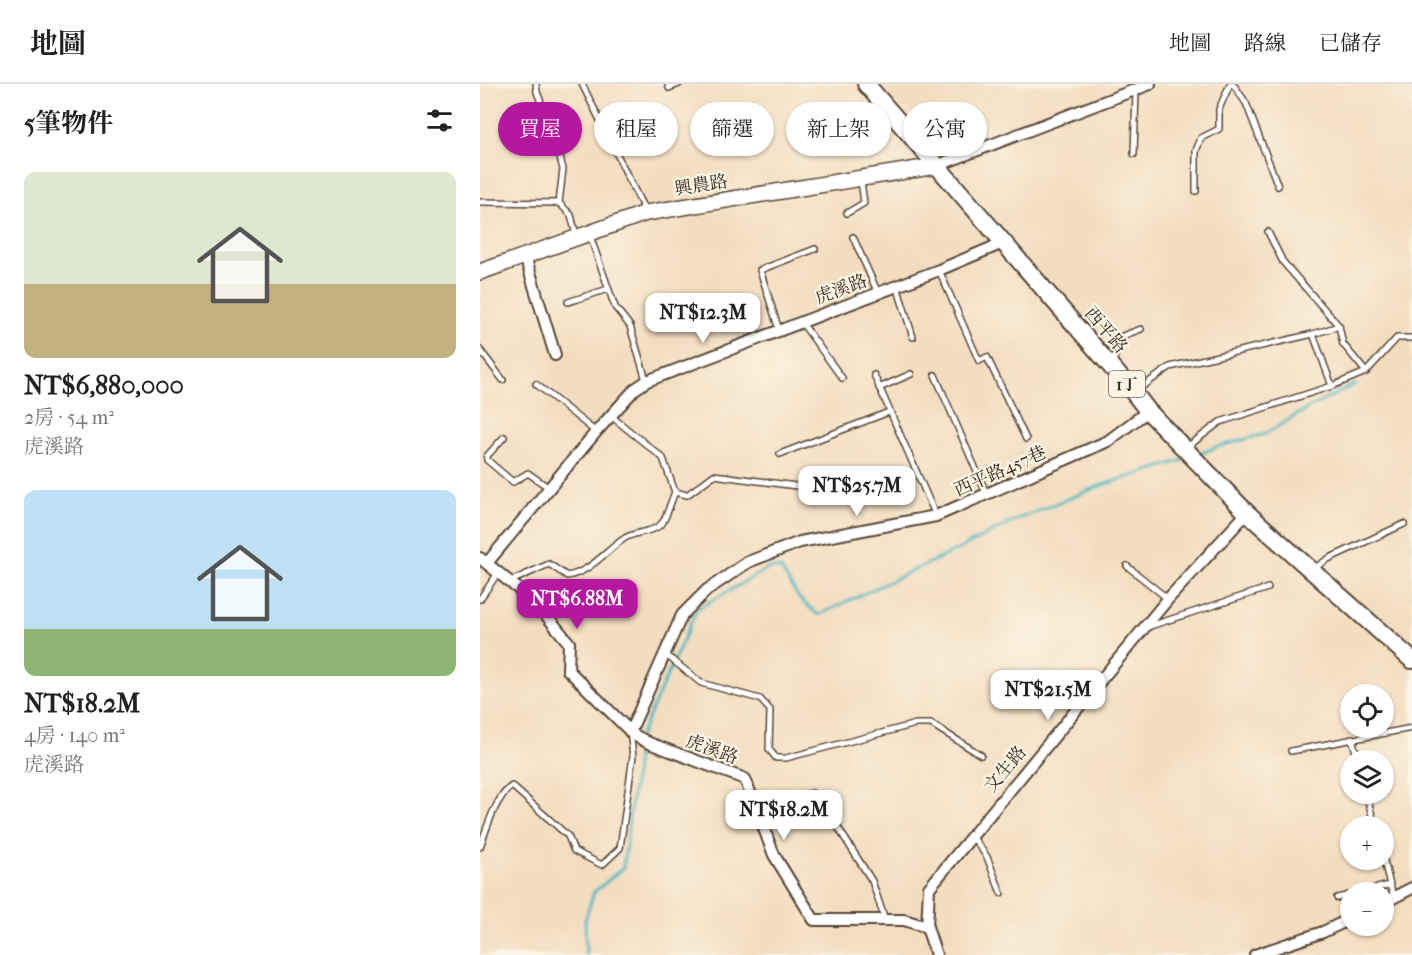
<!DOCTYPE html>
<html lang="zh-TW">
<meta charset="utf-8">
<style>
body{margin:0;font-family:"IM FELL French Canon","Noto Serif TC",serif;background:#f6f6f6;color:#222;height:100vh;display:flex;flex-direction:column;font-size:22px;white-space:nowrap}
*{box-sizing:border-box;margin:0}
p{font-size:20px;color:#767676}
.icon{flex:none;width:33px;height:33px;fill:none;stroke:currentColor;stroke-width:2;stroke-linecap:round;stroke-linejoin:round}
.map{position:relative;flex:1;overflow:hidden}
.side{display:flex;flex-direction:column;background:#fff;width:480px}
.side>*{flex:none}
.hud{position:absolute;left:18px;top:18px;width:570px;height:54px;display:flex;gap:12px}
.controls{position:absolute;left:860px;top:600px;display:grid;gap:12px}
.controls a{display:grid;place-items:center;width:54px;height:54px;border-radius:50%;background:#fff;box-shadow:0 2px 4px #0004;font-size:30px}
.price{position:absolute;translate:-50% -51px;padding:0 14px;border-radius:12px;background:#fff;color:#222;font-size:20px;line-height:39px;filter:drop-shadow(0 2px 3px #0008)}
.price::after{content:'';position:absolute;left:50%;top:36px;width:18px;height:14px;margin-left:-9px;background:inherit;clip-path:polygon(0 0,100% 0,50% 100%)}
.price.active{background:#b5179e;color:#fff}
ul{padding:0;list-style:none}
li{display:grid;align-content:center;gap:12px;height:318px;padding:0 24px}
li span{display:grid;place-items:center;height:186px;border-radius:12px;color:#555}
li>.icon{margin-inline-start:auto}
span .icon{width:108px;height:108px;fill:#fffc;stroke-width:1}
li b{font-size:26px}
h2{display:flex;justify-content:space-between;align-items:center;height:72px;padding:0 24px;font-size:26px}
.tag{padding:0 21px;border-radius:27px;background:#fff;box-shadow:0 2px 4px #0004;font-size:21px;line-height:54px}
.tag.active{background:#b5179e;color:#fff}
header{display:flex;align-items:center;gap:36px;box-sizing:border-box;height:84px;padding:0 30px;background:#fff;border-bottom:2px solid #e0e0e0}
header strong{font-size:28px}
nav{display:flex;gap:33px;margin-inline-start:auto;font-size:21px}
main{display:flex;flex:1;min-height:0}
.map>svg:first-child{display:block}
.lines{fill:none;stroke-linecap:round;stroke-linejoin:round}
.stream{stroke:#47b5c1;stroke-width:3}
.lane-casing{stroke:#574536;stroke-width:8}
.street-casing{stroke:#574536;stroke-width:14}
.secondary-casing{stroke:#574536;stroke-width:18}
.primary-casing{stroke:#574536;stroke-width:20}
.lane{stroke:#fff;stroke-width:5}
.street{stroke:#fff;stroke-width:10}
.secondary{stroke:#fff;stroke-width:15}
.primary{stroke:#fff;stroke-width:16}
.labels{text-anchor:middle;stroke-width:4.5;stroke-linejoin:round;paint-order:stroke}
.shield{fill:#fcf5e5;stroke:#75675a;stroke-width:1.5}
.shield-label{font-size:16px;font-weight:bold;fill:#3b2a1e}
.street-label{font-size:18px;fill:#3b2a1e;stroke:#fcf5e5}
</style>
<header>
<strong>地圖</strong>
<nav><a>地圖</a><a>路線</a><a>已儲存</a></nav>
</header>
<main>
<section class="side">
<h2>5筆物件<svg class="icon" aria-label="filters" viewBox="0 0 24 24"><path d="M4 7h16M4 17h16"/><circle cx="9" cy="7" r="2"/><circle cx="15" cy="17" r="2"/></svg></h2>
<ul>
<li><span style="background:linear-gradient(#dfe7d0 60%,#c2b280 0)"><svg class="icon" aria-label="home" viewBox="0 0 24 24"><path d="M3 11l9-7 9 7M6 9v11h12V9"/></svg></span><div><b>NT$6,880,000</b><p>2房 · 54 m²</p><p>虎溪路</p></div></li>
<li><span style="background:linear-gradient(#bfe0f5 75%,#8fb573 0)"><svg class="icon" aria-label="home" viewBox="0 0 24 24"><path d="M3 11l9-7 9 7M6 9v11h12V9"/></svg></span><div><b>NT$18.2M</b><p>4房 · 140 m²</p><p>虎溪路</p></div></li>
</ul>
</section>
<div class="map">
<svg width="932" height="871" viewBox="0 0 932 871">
<rect width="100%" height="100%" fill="#fcf5e5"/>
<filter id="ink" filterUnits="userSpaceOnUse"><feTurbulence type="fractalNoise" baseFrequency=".0167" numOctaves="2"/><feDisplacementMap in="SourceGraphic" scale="12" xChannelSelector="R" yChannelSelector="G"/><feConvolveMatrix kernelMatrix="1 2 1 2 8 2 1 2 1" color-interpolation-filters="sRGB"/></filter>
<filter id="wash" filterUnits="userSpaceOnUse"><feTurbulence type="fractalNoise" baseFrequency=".008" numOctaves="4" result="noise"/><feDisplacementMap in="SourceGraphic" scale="24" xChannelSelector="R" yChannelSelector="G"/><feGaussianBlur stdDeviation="1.35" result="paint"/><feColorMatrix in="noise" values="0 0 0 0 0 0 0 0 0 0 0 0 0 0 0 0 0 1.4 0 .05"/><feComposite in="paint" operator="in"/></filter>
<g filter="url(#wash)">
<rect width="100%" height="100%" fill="#f3ddbf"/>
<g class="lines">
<g class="stream">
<polyline points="719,370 736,363 785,350 825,326 875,300"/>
<polyline points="160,652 217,525 289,484 301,485 319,514 338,531 479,465 538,435 622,401 707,375"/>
<polyline points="106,871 105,836 114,808 143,784 159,658"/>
</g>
</g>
</g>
<g filter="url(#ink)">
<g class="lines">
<defs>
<g id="lane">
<polyline points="56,0 57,8 75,55 83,85 79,119"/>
<polyline points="102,0 165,127"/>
<polyline points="188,0 189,4 199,0"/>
<polyline points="753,0 766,19 798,102"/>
<polyline points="654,70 656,7"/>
<polyline points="716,107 716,67 721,54 739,45 739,25 750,0"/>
<polyline points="0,118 79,119 91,131 96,151"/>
<polyline points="367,129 384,119 381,97"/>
<polyline points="788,148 803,178 859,242"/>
<polyline points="109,149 135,223 150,242 166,296"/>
<polyline points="373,153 398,209"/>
<polyline points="459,186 499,277 507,273 546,355"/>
<polyline points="417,202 433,253"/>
<polyline points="88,218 128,205"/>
<polyline points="322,239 362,294"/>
<polyline points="299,246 280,186 335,165"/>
<polyline points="833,250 859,242 863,260 886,288"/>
<polyline points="0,266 23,296"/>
<polyline points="633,279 640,253 661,245"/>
<polyline points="394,291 456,432"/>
<polyline points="455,291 507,411"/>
<polyline points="56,300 116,348"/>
<polyline points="852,302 886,288 917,254 932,254"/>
<polyline points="399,304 431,290"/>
<polyline points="656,307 690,283 833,250 852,302 740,338 706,364"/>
<polyline points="24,353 7,372 7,376 33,398 48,389 69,404"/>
<polyline points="300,370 409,328"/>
<polyline points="195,408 207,411 234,391 316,402"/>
<polyline points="647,482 688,515"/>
<polyline points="833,485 848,475 924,440"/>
<path d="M 29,498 L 69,480 L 87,492 C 111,488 125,467 145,454 C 156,447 175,449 183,438 C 188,429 191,417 195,408 L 183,374 L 131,332"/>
<polyline points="0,515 18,489"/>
<polyline points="667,543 788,504"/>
<polyline points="185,570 221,599 280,615 290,626 289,665 296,674 306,674 436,640 451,640 501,671"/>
<polyline points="872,654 878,676"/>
<polyline points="811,667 932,644"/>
<polyline points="886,710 895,742"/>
<polyline points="277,727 332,709"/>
<polyline points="352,734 392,797 405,836"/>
<polyline points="492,752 507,773 521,809"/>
<path d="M 0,763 C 6,746 16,712 32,702 L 88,752 L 94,767 L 122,781 L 140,764 L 153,672 L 150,648"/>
<polyline points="903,773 910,801"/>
<polyline points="880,808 910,801 914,813"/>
<polyline points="857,814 870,811"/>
</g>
<g id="street">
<polyline points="456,82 670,0"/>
<polyline points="45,172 75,271"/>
<polyline points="0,474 57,520 89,559 88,586 154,651 169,659 265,695 294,771 334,836 424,836 447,843"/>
<polyline points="7,479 116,348 155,305 167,297 459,186 523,159"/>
<polyline points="150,648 202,531 227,506 268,478 320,458 456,432 628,357 668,327"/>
<polyline points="903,819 932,804"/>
<polyline points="456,871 447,843 449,804 688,515 767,429"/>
<polyline points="775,871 843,848 870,835"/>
</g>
<polyline id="secondary" points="0,188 166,129 456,82"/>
<polyline id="primary" points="386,0 654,309 668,327 767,429 932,576"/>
</defs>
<use href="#lane" class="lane-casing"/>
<use href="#street" class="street-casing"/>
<use href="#secondary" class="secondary-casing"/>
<use href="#primary" class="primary-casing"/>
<use href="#lane" class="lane"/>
<use href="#street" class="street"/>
<use href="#secondary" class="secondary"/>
<use href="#primary" class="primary"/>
</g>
</g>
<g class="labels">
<rect class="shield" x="629" y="287" width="36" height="26" rx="4.5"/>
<g class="shield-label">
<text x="647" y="306">1丁</text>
</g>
<g class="street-label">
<text transform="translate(221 101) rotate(-9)" y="6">興農路</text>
<text transform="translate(361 205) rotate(-20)" y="6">虎溪路</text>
<text transform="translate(626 246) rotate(49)" y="6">西平路</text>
<text transform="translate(520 387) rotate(-24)" y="6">西平路457巷</text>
<text transform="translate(232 665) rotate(20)" y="6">虎溪路</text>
<text transform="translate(525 685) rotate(-50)" y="6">文生路</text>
</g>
</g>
</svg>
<div class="controls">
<a><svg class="icon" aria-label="locate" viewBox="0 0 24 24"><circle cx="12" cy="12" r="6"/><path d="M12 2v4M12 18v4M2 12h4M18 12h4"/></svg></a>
<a><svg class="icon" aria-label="layers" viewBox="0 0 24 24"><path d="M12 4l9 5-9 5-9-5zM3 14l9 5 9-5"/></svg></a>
<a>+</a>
<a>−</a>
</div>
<b class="price" style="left:223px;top:260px">NT$12.3M</b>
<b class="price" style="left:377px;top:433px">NT$25.7M</b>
<b class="price active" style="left:97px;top:546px">NT$6.88M</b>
<b class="price" style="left:568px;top:637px">NT$21.5M</b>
<b class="price" style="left:304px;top:757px">NT$18.2M</b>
<div class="hud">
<a class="tag active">買屋</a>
<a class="tag">租屋</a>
<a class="tag">篩選</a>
<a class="tag">新上架</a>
<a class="tag">公寓</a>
</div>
</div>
</main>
